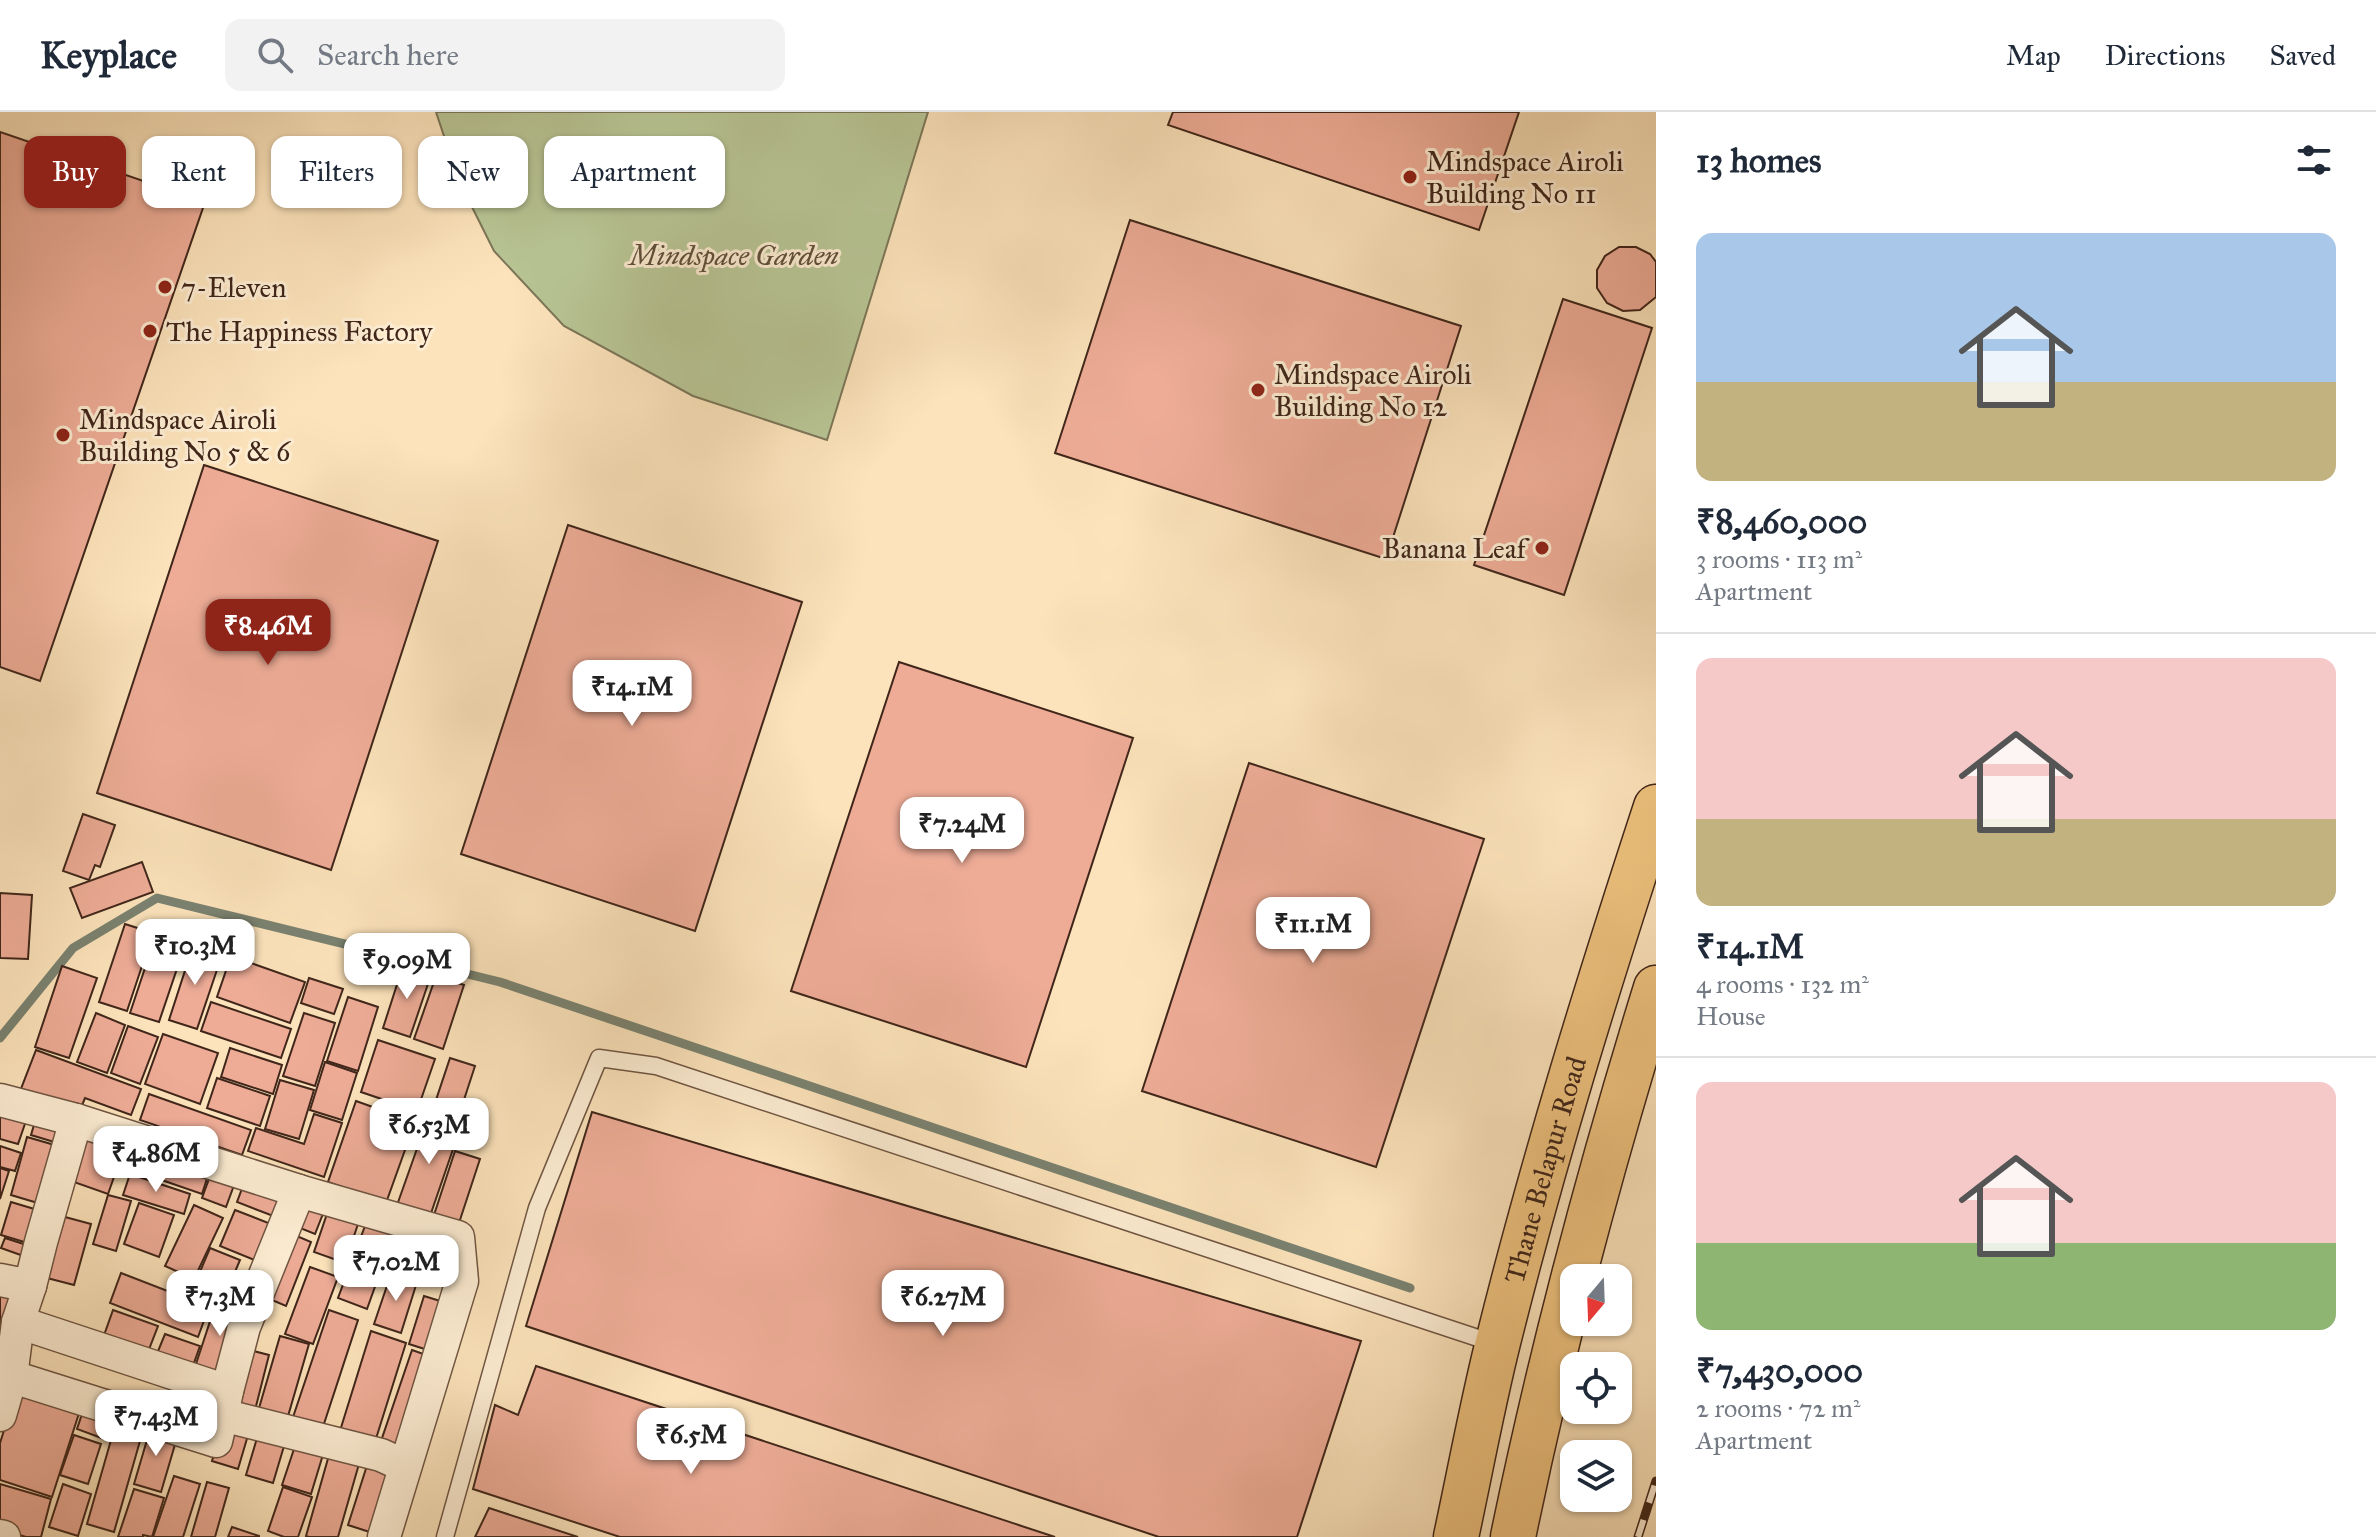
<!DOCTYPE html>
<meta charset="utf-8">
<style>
body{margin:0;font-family:"IM FELL Great Primer",serif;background:#f2f2f3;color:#1f2937;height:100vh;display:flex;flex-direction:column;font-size:30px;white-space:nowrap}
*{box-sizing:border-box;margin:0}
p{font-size:26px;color:#747a83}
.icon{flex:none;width:44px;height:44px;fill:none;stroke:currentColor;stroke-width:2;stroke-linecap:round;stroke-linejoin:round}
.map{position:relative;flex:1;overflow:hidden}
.panel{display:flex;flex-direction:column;background:#fff;width:720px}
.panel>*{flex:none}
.banner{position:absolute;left:24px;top:24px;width:760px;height:72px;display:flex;gap:16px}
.needle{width:52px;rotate:199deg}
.tools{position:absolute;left:1560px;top:1152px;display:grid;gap:16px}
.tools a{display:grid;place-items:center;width:72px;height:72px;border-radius:16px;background:#fff;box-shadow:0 2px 6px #0004;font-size:40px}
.price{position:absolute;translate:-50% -68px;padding:0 18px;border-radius:16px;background:#fff;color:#222;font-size:26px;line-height:52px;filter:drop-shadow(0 2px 4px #0008)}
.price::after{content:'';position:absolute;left:50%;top:48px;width:24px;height:18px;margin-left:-12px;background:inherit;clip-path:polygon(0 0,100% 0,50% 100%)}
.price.selected{background:#8f2418;color:#fff}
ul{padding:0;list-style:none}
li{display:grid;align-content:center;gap:16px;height:424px;padding:0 40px}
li+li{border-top:2px solid #e0e1e3}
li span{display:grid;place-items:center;height:248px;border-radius:16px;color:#555}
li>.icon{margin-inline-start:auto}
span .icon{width:144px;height:144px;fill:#fffc;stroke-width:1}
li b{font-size:34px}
h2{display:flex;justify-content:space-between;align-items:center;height:96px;padding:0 40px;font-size:34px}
.pill{padding:0 28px;border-radius:16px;background:#fff;box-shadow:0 2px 6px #0004;font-size:28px;line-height:72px}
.pill.selected{background:#8f2418;color:#fff}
header{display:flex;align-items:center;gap:48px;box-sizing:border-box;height:112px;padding:0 40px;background:#fff;border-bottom:2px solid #e0e1e3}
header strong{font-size:38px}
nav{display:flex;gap:44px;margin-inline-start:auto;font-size:28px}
.search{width:560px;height:72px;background:#f2f2f3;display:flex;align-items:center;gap:20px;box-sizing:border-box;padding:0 28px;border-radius:16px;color:#747a83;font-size:30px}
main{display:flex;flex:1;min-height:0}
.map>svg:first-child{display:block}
.green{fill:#b8c595;stroke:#7c7658;stroke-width:2}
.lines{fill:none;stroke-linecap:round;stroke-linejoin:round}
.stream{stroke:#7a8270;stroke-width:9}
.building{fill:#eeac97;stroke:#40261a;stroke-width:2}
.service-casing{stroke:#6f5542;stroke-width:19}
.minor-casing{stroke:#6f5542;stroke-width:35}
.primary-casing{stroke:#40261a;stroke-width:47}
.service{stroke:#fdedd3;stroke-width:16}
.minor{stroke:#fdedd3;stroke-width:32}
.primary{stroke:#eec27e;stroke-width:44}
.rail-casing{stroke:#40261a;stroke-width:9}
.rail{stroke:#fdedd3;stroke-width:6;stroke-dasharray:18;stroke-linecap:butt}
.poi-dot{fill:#8f2418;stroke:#fdedd3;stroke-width:3}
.labels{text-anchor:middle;stroke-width:6;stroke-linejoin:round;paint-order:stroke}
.poi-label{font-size:28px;fill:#40261a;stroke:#fdedd3;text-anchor:start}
.park-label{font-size:28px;font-style:italic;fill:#5e4e39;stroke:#fdedd3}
.street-label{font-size:28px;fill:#40261a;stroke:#fdedd3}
</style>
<header>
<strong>Keyplace</strong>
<div class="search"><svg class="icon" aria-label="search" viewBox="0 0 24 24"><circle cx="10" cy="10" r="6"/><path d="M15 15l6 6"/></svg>Search here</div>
<nav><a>Map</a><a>Directions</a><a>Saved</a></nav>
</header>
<main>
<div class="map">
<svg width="1656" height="1425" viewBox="0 0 1656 1425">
<rect width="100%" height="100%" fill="#fce3bb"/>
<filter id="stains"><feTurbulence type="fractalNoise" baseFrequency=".0025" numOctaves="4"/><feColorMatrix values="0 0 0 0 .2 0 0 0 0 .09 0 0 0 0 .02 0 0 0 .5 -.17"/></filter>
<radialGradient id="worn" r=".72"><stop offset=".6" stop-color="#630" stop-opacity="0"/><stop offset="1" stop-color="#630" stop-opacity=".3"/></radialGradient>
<polygon class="green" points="436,0 928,0 827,328 693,284 564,214 494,139 459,69"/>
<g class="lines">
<polyline class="stream" points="0,926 73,836 157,786 500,870 1410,1176"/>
</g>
<g class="building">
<polygon points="1173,0 1519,0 1479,118 1168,13"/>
<polygon points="0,20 205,90 40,569 0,555"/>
<polygon points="1130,108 1461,214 1386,447 1055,341"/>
<polygon points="1619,135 1636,135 1650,142 1656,150 1656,185 1640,198 1623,199 1607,191 1597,176 1597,158 1605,144"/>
<polygon points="1563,187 1652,216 1564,483 1474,453"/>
<polygon points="204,353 438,429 331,758 97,681"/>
<polygon points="568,413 802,490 695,819 461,742"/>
<polygon points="899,550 1133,626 1026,955 791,879"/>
<polygon points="1249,651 1484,727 1376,1055 1142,979"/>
<polygon points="83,702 115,713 100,755 95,753 89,768 63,759"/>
<polygon points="142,750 153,780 82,806 70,776"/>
<polygon points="0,781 32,783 28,847 0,846"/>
<polygon points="125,812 153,821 127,899 99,890"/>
<polygon points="158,817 187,827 159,910 130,901"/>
<polygon points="193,834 222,843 197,917 169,908"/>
<polygon points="231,844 305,870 290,911 217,885"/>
<polygon points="62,854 97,866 69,946 35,935"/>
<polygon points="403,854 431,863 410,925 383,916"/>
<polygon points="436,864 464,873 443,937 414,927"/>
<polygon points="309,866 343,877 334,902 301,891"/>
<polygon points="348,885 378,895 358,959 327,949"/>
<polygon points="211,890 291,917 281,946 201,919"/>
<polygon points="96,901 125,913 107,961 77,950"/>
<polygon points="304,901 335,911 315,974 283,964"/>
<polygon points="128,914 158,925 140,972 111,961"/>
<polygon points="163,922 218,941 200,992 145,972"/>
<polygon points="378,928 435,947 417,999 361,980"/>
<polygon points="230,936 282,953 273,982 221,965"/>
<polygon points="36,938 141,977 131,1003 85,986 78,1003 19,982"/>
<polygon points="450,946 475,954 460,1000 435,991"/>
<polygon points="325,950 357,961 342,1008 310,998"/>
<polygon points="217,966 270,984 260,1014 207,996"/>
<polygon points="280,968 314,978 299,1027 265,1017"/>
<polygon points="149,982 251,1018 242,1043 140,1008"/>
<polygon points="356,989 415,1010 386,1091 328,1070"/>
<polygon points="0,994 28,1003 18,1032 0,1027"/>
<polygon points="38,999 71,1009 64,1033 31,1023"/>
<polygon points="430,1000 462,1011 429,1107 396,1096"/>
<polygon points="592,1000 1361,1229 1297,1425 1159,1425 526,1214"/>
<polygon points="314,1002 342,1011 324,1065 248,1039 256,1016 304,1032"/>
<polygon points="89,1015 127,1028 108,1082 71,1069"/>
<polygon points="27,1025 58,1034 41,1092 11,1083"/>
<polygon points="133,1027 211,1054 202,1082 124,1055"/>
<polygon points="0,1034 21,1041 15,1059 0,1055"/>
<polygon points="455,1039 480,1047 458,1114 433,1106"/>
<polygon points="0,1056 9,1059 0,1087"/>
<polygon points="213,1056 237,1065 226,1095 202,1086"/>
<polygon points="130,1062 190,1082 184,1102 123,1083"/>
<polygon points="246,1066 290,1083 281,1107 237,1090"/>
<polygon points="108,1083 131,1089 116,1139 93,1132"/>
<polygon points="301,1084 326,1094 315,1122 290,1112"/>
<polygon points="11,1090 41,1099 31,1132 1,1123"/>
<polygon points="139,1091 174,1103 159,1145 124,1132"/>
<polygon points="194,1093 223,1106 194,1167 165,1154"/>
<polygon points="330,1093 361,1103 345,1151 314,1140"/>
<polygon points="235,1098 276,1114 262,1151 220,1134"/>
<polygon points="65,1105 91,1112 74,1173 47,1166"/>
<polygon points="368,1106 396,1116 367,1197 338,1186"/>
<polygon points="285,1119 311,1130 286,1194 260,1183"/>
<polygon points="5,1126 33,1135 29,1146 1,1136"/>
<polygon points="210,1136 240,1148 226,1181 219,1178 213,1190 191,1181"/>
<polygon points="310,1155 338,1165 313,1232 285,1222"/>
<polygon points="121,1161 209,1195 198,1225 110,1191"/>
<polygon points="391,1162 417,1170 401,1221 374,1212"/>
<polygon points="0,1173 16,1178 5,1215 0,1214"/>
<polygon points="424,1184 453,1193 437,1241 409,1232"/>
<polygon points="218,1185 246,1194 222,1267 194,1258"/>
<polygon points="113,1198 158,1214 146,1245 102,1229"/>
<polygon points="329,1198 358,1208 319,1327 289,1317"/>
<polygon points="371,1219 406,1231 374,1333 339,1322"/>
<polygon points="165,1222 200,1234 190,1262 154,1249"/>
<polygon points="280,1224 309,1232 286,1311 257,1303"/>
<polygon points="242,1236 269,1243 253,1306 227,1299"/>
<polygon points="412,1238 435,1246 402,1343 379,1335"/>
<polygon points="536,1254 1055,1425 620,1425 473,1377 495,1293 518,1303"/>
<polygon points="19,1271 82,1292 52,1385 0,1368 0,1331"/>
<polygon points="86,1290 114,1299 104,1327 77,1317"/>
<polygon points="225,1305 251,1313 238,1357 212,1349"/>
<polygon points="152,1311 179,1319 161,1380 134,1372"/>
<polygon points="260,1316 287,1324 273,1371 246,1363"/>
<polygon points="113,1321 140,1329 114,1420 87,1412"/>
<polygon points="74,1323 101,1332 88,1372 60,1363"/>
<polygon points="297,1328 325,1336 311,1382 282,1373"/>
<polygon points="331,1336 361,1345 338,1425 309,1425 306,1424"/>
<polygon points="370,1344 400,1354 379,1423 348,1413"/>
<polygon points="174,1364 200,1372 183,1425 153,1425"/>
<polygon points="207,1370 229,1376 215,1425 191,1425"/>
<polygon points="0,1372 51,1387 41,1425 26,1425 0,1417"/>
<polygon points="63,1372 91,1382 78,1424 49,1415"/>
<polygon points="283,1375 312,1385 298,1425 284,1425 268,1419"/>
<polygon points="134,1377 164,1386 152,1425 143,1423 143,1425 118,1425"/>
<polygon points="489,1396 578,1425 475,1425"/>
<polygon points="232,1415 259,1424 259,1425 228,1425"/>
</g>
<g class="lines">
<defs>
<polyline id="service" points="445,1425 537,1096 599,946 656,954 1496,1232"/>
<g id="minor">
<polyline points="0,988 76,1008"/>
<polyline points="0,1168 30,1174"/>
<polyline points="18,1210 227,1279 222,1303"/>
<polyline points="0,1261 216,1329 222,1303 381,1343 405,1354"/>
<polyline points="227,1279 244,1215 299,1079"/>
<polyline points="0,1303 11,1265 18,1210 30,1174 41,1130 76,1008 299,1079 458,1125 462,1169 384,1425"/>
<polyline points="0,1424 4,1425"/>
</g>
<g id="primary">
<path id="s1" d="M 1456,1425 C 1470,1360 1482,1294 1498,1230 C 1543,1049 1598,872 1656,695"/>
<path d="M 1513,1425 C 1551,1240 1600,1057 1656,876"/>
</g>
</defs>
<use href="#service" class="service-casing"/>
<use href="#minor" class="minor-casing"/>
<use href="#primary" class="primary-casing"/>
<use href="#service" class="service"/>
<use href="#minor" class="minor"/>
<use href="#primary" class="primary"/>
<defs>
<polyline id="rail" points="1638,1425 1656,1369"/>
</defs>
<use href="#rail" class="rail-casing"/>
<use href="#rail" class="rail"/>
</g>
<g class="poi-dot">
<circle cx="1410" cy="65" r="8"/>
<circle cx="165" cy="175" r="8"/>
<circle cx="150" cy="219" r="8"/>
<circle cx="1258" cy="278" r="8"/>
<circle cx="63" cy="323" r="8"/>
<circle cx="1542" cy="436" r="8"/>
</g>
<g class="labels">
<g class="poi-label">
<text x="1426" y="59">Mindspace Airoli<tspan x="1426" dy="32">Building No 11</tspan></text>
<text x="181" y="185">7-Eleven</text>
<text x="166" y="229">The Happiness Factory</text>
<text x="1274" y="272">Mindspace Airoli<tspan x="1274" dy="32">Building No 12</tspan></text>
<text x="79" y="317">Mindspace Airoli<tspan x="79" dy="32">Building No 5 &amp; 6</tspan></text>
<text x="1526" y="446" text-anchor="end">Banana Leaf</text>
</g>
<g class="park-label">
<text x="734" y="153">Mindspace Garden</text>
</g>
<g class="street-label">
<text dy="10" stroke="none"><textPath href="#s1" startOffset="378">Thane Belapur Road</textPath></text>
</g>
</g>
<rect width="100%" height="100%" filter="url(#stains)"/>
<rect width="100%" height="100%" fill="url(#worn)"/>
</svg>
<div class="tools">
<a><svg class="needle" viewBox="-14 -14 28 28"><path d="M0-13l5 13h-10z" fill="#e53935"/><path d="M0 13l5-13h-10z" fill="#747a83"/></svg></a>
<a><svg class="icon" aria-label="locate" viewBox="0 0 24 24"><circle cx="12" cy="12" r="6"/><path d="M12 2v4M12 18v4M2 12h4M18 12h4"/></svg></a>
<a><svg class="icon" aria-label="layers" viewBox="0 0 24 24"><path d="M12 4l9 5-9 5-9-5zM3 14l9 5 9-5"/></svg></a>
</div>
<b class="price selected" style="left:268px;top:555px">₹8.46M</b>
<b class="price" style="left:632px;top:616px">₹14.1M</b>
<b class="price" style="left:962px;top:753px">₹7.24M</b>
<b class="price" style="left:1313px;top:853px">₹11.1M</b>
<b class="price" style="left:195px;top:875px">₹10.3M</b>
<b class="price" style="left:407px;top:889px">₹9.09M</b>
<b class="price" style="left:429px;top:1054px">₹6.53M</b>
<b class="price" style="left:156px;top:1082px">₹4.86M</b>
<b class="price" style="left:396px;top:1191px">₹7.02M</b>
<b class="price" style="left:220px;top:1226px">₹7.3M</b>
<b class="price" style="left:943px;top:1226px">₹6.27M</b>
<b class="price" style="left:156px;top:1346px">₹7.43M</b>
<b class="price" style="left:691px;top:1364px">₹6.5M</b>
<div class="banner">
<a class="pill selected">Buy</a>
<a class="pill">Rent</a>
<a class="pill">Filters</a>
<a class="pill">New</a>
<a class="pill">Apartment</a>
</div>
</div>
<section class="panel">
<h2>13 homes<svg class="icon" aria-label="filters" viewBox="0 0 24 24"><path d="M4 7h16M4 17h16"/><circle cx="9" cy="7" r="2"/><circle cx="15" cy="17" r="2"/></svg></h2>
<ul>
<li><span style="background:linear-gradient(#a9c7e8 60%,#c2b280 0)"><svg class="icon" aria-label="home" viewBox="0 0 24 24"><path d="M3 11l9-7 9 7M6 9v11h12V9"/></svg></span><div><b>₹8,460,000</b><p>3 rooms · 113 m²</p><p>Apartment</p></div></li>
<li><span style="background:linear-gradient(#f6c9c9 65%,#c2b280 0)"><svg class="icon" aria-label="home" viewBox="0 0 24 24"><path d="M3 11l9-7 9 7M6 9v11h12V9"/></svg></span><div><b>₹14.1M</b><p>4 rooms · 132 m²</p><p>House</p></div></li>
<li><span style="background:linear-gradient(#f6c9c9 65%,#8fb573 0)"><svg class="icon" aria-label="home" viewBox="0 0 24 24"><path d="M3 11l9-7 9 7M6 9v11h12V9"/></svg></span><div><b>₹7,430,000</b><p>2 rooms · 72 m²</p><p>Apartment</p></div></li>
</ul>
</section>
</main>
